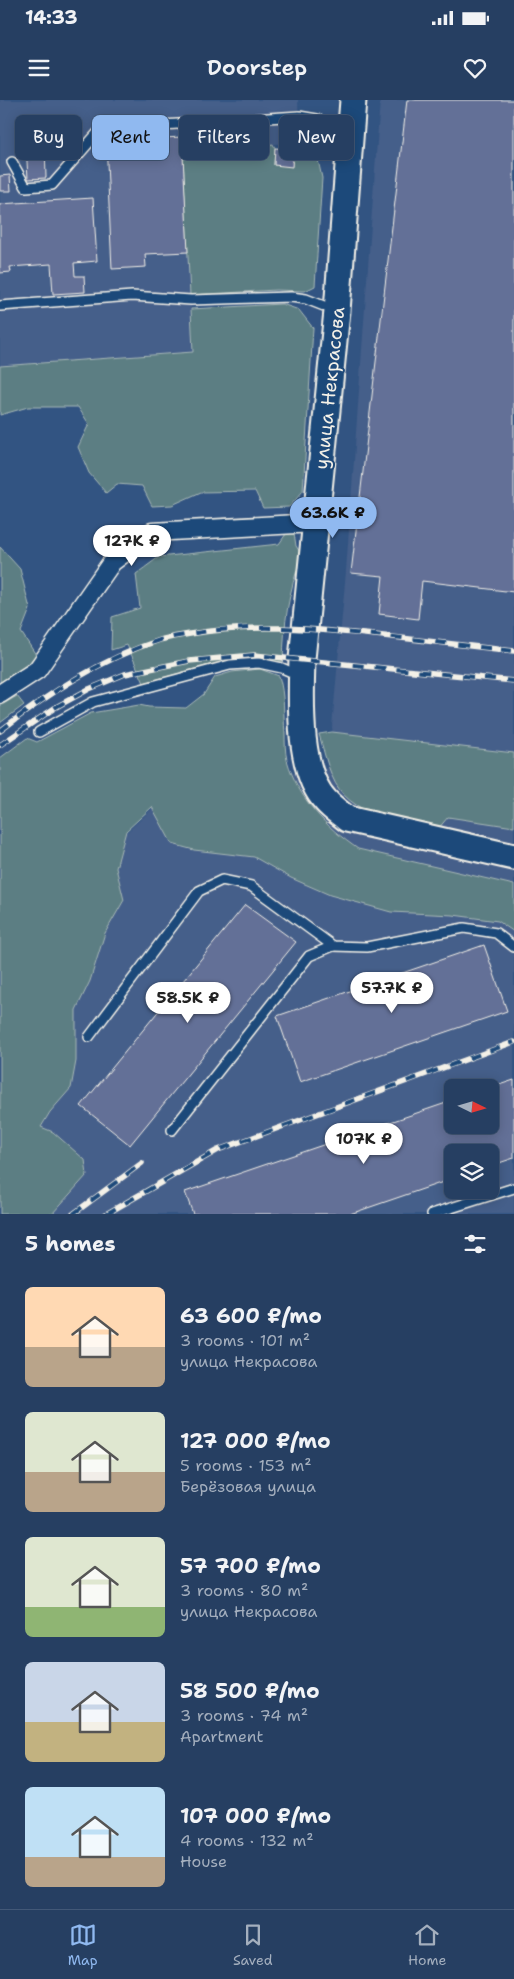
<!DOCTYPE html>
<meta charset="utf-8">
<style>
body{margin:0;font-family:"Shantell Sans",sans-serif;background:#324a6b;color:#f1f3f6;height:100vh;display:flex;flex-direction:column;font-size:19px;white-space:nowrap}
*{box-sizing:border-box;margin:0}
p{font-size:16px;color:#a4afbe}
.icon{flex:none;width:28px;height:28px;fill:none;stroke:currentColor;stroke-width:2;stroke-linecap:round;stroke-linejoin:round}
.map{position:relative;height:1114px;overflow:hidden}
.side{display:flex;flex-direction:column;background:#263f62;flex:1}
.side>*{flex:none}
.guide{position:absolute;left:15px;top:15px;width:485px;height:45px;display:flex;gap:10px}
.needle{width:32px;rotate:95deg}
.tools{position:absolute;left:444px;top:979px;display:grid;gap:10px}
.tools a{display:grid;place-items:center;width:55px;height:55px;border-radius:8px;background:#263f62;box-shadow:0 2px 12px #0003,0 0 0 1px #425877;font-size:25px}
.price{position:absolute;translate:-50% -42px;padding:0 11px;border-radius:18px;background:#fff;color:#222;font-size:16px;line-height:32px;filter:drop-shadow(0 1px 2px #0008)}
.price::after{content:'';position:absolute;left:50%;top:30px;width:15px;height:11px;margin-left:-8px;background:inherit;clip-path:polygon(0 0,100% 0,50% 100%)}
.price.current{background:#90b9f0;color:#111}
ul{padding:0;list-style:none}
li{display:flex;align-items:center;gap:15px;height:125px;padding:0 25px}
li span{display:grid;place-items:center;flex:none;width:140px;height:100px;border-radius:8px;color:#555}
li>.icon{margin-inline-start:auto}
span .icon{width:60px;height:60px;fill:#fffc;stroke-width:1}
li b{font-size:21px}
h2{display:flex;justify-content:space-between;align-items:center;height:60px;padding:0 25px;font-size:21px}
.chip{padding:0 18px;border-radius:8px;background:#263f62;box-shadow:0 2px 12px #0003,0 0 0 1px #425877;font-size:18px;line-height:45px}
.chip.current{background:#90b9f0;color:#111}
.status{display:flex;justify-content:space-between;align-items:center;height:35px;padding:0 25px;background:#263f62;direction:ltr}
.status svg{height:14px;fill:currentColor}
header{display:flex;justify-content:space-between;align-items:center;height:65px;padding:0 25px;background:#263f62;font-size:22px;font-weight:600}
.tabs{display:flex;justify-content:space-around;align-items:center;height:70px;border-top:1px solid #425877;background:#263f62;font-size:14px;color:#a4afbe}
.tabs a{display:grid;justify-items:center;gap:2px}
.tabs .current{color:#90b9f0}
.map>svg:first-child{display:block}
.built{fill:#455f8a;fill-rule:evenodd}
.green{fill:#5c7e83;stroke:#a8b8b6}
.building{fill:#646f97;stroke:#f4f1e8}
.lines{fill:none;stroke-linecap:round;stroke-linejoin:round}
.lane-casing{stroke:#f4f1e8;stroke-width:12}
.street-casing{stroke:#f4f1e8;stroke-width:21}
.secondary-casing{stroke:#f4f1e8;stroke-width:29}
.lane{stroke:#1f4a7a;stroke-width:9}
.street{stroke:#1f4a7a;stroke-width:18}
.secondary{stroke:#1f4a7a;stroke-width:25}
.rail-casing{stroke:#f4f1e8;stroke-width:5.5}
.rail{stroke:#1f4a7a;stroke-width:4;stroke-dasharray:11;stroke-linecap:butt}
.labels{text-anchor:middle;stroke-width:4;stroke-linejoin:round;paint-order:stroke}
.street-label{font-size:19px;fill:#f4f1e8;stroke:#1f4a7a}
</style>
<div class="status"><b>14:33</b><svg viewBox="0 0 49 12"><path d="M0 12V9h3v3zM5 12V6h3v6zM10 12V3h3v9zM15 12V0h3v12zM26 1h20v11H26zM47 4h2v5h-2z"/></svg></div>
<header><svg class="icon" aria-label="menu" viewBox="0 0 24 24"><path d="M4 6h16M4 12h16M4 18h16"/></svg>Doorstep<svg class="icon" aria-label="heart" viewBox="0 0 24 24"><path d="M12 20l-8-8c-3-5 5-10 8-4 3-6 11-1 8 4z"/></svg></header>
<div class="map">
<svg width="514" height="1114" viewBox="0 0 514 1114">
<rect width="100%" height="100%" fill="#325482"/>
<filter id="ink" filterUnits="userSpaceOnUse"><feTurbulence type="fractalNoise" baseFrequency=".02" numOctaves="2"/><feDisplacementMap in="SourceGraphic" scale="10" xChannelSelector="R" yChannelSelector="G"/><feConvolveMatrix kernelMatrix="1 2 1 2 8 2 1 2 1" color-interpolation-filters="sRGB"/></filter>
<g filter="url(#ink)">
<g class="built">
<polygon points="0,0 298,0 299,30 295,30 295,41 184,59 193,252 0,266"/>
<path d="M 380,0 L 514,0 L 514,1114 L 0,1114 L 117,741 L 174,689 L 337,667 L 332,627 L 346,471 ZM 452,988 L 490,988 L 490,1025 L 452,1025 ZM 452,1052 L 490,1052 L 490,1090 L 452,1090 Z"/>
</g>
<g class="green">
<polygon points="273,44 275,48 274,65 292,66 294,51 309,51 318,60 322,78 315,186 305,191 276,190 190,195 183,59"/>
<polygon points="282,204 299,210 313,228 303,391 289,407 263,408 255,391 201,392 172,405 152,406 142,386 117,384 106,393 89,373 78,347 89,324 78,307 28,307 0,315 0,266 193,252 191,209"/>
<path d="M 294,433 L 296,446 L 302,455 C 288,494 284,521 283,562 L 265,560 L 209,565 L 144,583 L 127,545 L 111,550 L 112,517 L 140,508 L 136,474 L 159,457 L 279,444 L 286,434 Z"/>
<polygon points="0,447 20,469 30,509 21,532 36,555 28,564 0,586"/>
<path d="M 260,569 L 279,576 C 285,596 283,612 285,633 C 285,642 285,652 287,660 C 298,699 326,727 358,749 L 514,785 L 514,832 L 498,821 L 453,815 L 391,812 L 330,795 L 291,778 L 254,757 L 194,750 L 172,744 L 152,707 L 126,731 L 116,768 L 124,800 L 105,833 L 90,881 L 76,910 L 76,961 L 71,988 L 50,1012 L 41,1027 L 53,1032 L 85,1060 L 87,1075 L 52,1114 L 0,1114 L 0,658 L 27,638 L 37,642 L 91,613 L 139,605 L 149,607 L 186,608 L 204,594 L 215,577 L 232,572 Z"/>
<polygon points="17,596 24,605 0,623 0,606"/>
<path d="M 332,632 L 514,653 L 514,727 L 448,717 L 438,729 C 400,721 348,717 332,676 C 326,662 323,648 319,634 Z"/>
</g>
<g class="building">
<polygon points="407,0 514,0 514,492 422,481 418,519 379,514 383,476 351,473"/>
<polygon points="295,29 309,30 309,51 294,51"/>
<polygon points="182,37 188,152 145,154 146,167 112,169 106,41"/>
<polygon points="45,43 46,78 28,79 26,44"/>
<polygon points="275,48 293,49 292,67 274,65"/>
<polygon points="10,75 11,91 0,91 0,76"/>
<polygon points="93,98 97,161 74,163 75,176 84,176 85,192 53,194 51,164 10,167 11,172 0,173 0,104"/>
<polygon points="245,805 296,842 130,1045 81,1006"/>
<polygon points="484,845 507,911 300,982 277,916"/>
<polygon points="514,980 514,1058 490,1066 490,1052 452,1052 452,1079 350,1114 193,1114 185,1092 452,1001 452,1025 490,1025 490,988"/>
</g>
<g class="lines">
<defs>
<g id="lane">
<polyline points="12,62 26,87 52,85 101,29 299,16 317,19 348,32"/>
<polyline points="0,206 132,196 191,200 291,197 306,199 334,210"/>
<polyline points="39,632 93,602 230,565 259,563 282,568 298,575"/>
<polyline points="89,937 199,791 222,780 251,786 333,846 367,847 464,828 496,833 514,847"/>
<polyline points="172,1030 309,856 333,846"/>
<polyline points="432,1114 514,1088"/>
</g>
<polyline id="street" points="0,594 37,570 112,462 152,432 314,423"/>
<path id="secondary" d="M 353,0 L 337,211 L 302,559 C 301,599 297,671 326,701 C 332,708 340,713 347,719 L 514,757"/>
</defs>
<use href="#lane" class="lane-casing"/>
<use href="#street" class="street-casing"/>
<use href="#secondary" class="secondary-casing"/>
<use href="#lane" class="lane"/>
<use href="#street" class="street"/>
<use href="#secondary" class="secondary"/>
<defs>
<g id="rail">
<path d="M 0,631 C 49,593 101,559 160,540 C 170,537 180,536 190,534 C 252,523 313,529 375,535 C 421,540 468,546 514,551"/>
<polyline points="0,645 56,607 89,589 125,574 189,561 254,555 514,581"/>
<polyline points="73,1114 142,1063"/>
<polyline points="106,1114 218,1050 514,942"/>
</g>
</defs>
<use href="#rail" class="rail-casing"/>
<use href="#rail" class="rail"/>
</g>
</g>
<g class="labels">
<g class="street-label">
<text transform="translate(329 288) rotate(-84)" y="7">улица Некрасова</text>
</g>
</g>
</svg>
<div class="tools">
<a><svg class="needle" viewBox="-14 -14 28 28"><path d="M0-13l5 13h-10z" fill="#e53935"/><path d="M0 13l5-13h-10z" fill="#a4afbe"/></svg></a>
<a><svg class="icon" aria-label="layers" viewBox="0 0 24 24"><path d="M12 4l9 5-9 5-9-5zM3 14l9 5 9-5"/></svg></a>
</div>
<b class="price current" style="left:333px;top:439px">63.6K ₽</b>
<b class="price" style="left:132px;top:467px">127K ₽</b>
<b class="price" style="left:392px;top:914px">57.7K ₽</b>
<b class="price" style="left:188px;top:924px">58.5K ₽</b>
<b class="price" style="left:364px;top:1065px">107K ₽</b>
<div class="guide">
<a class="chip">Buy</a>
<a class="chip current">Rent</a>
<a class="chip">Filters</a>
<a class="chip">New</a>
</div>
</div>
<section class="side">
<h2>5 homes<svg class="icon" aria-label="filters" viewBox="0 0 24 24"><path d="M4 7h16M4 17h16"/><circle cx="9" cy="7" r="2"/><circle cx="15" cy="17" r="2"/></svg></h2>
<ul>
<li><span style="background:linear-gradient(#ffd9b3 60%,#b9a48a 0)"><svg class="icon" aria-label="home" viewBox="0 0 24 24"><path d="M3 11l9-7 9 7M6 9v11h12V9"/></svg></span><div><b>63 600 ₽/mo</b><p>3 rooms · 101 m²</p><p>улица Некрасова</p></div></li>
<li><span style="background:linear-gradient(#dfe7d0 60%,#b9a48a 0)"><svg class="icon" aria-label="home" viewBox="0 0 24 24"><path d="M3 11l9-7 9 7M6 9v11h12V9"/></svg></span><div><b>127 000 ₽/mo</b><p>5 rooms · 153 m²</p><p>Берёзовая улица</p></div></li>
<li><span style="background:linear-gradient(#dfe7d0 70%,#8fb573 0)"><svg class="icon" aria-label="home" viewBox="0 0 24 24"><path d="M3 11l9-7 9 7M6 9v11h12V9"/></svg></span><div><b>57 700 ₽/mo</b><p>3 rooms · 80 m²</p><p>улица Некрасова</p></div></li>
<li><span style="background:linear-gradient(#c9d6e8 60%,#c2b280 0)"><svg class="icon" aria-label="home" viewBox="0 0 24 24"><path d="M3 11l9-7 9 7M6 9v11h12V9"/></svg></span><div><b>58 500 ₽/mo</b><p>3 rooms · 74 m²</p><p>Apartment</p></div></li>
<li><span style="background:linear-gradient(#bfe0f5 70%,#b9a48a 0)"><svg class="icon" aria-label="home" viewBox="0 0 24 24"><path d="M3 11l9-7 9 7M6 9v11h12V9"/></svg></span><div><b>107 000 ₽/mo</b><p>4 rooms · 132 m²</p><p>House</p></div></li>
</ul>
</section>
<nav class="tabs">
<a class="current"><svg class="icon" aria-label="map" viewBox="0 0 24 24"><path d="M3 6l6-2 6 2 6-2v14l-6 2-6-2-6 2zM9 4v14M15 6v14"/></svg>Map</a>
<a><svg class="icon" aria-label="saved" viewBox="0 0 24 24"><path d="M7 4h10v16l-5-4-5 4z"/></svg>Saved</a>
<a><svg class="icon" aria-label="home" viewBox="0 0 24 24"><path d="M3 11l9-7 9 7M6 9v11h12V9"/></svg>Home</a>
</nav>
